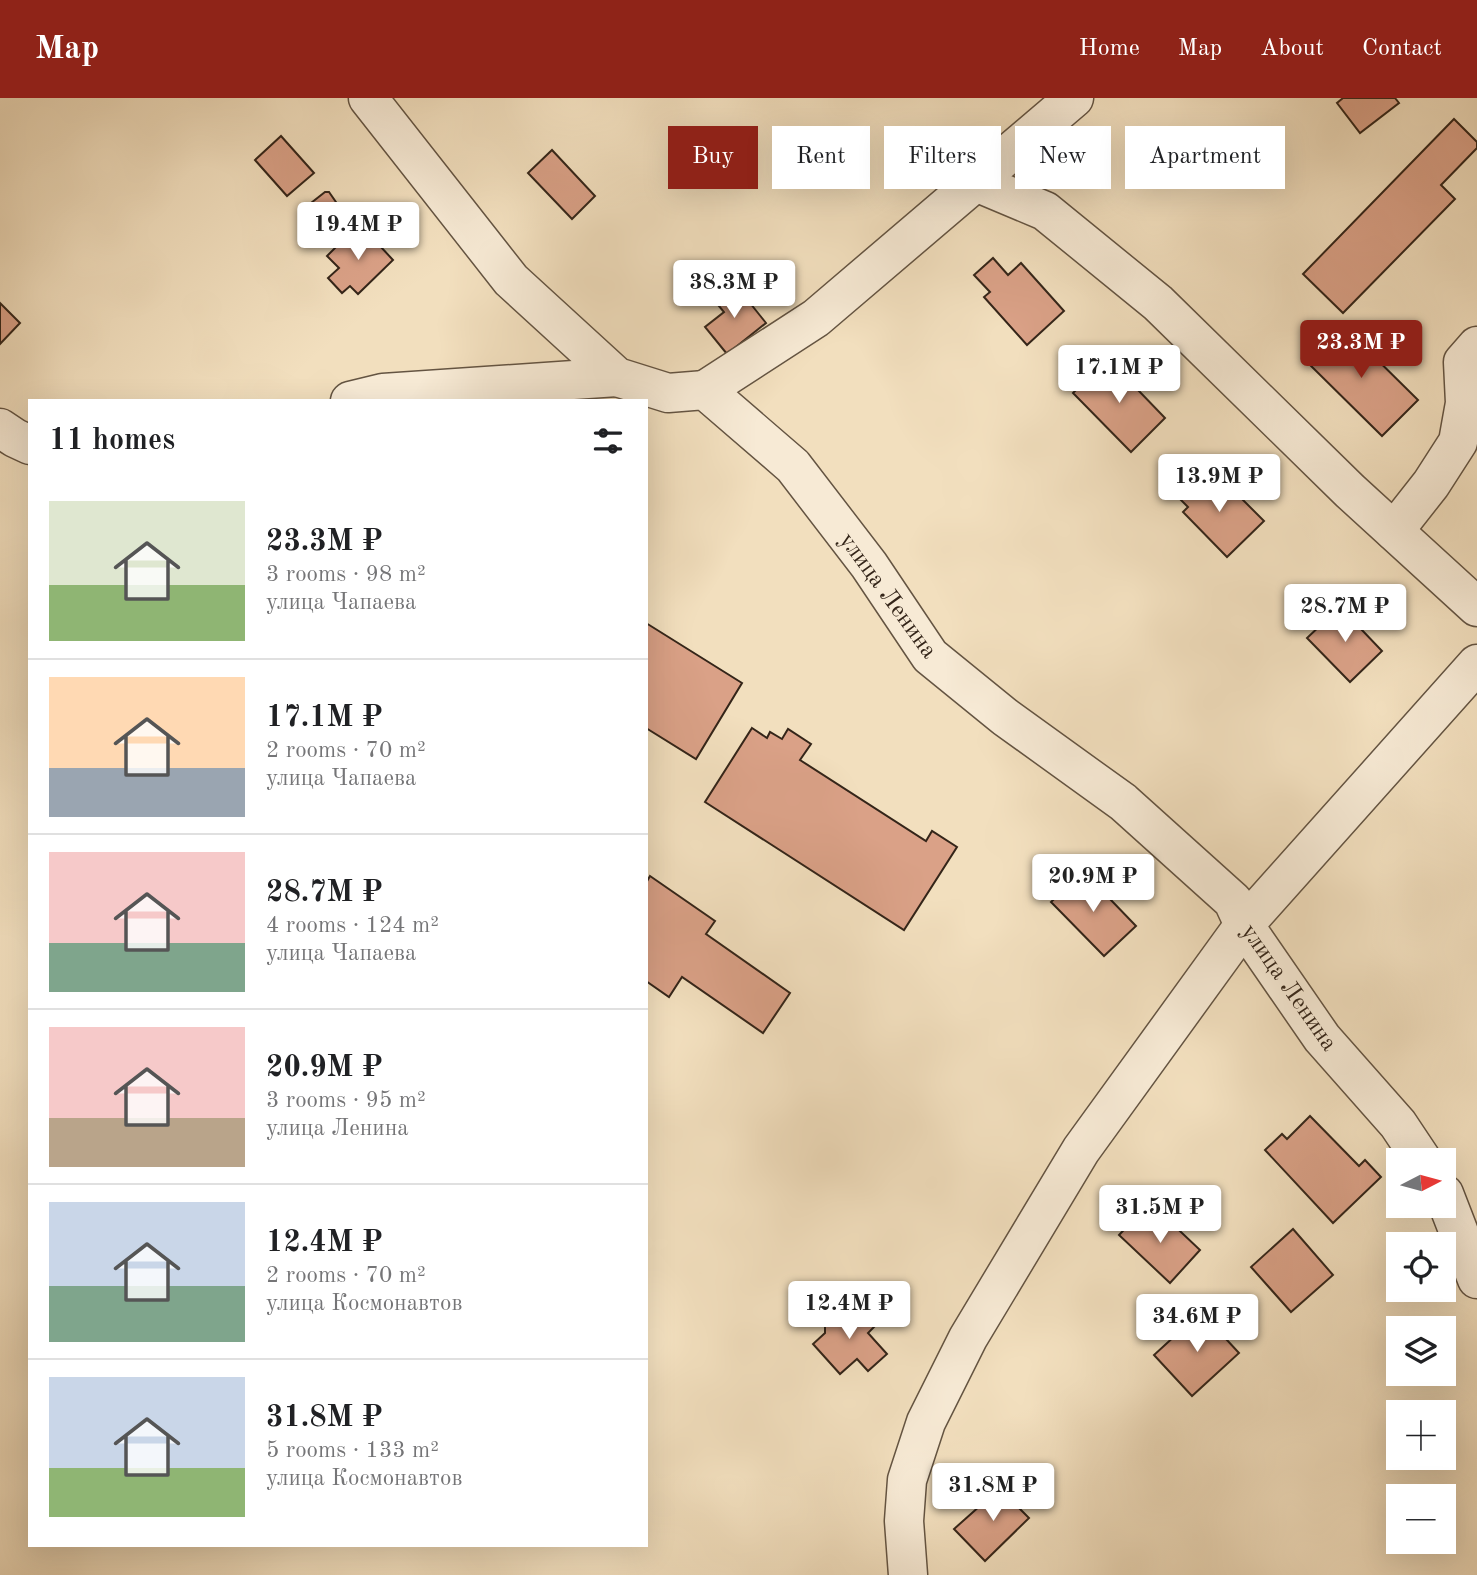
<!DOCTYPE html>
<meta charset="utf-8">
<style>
body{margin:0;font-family:"Old Standard TT",serif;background:#f2f2f2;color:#202124;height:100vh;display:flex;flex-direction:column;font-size:26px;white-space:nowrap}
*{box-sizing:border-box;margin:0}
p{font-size:23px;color:#757577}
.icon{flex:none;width:38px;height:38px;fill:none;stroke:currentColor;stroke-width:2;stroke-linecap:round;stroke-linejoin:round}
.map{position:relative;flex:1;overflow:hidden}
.sheet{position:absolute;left:28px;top:301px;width:620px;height:1148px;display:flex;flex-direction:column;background:#fff;border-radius:0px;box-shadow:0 7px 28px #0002}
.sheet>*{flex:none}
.hud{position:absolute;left:668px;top:28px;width:665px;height:63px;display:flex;gap:14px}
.needle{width:46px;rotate:84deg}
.tools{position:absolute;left:1386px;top:1050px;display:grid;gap:14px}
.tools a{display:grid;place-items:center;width:70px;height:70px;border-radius:0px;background:#fff;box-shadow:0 7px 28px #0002;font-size:35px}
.price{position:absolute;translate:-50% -60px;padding:0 16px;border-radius:7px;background:#fff;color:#222;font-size:23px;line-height:46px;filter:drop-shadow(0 2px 4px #0008)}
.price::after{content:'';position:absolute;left:50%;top:42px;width:21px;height:16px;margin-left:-10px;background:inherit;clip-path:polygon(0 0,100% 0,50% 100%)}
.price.current{background:#8f2418;color:#fff}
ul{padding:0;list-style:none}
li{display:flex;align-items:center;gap:21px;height:175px;padding:0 21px}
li+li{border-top:2px solid #e0e0e0}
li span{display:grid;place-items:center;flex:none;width:196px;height:140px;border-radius:0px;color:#555}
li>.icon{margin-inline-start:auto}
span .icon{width:84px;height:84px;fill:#fffc;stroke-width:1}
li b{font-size:30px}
h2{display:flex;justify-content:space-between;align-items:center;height:84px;padding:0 21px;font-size:30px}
.tag{padding:0 24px;border-radius:0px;background:#fff;box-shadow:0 7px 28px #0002;font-size:24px;line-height:63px}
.tag.current{background:#8f2418;color:#fff}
header{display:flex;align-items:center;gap:42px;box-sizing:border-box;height:98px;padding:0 35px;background:#8f2418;color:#fff}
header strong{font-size:33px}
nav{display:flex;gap:38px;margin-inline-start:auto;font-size:24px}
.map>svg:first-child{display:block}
.building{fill:#daa187;stroke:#342519;stroke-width:2}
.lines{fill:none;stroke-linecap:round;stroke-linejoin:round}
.minor-casing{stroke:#645442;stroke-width:41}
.minor{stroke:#f7ead5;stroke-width:38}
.labels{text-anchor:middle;stroke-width:7;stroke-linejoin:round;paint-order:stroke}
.street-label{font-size:24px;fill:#342519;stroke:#f7ead5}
</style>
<header>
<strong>Map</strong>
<nav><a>Home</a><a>Map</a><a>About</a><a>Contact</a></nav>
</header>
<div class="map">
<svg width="1477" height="1477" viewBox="0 0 1477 1477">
<rect width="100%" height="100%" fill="#f2dfbe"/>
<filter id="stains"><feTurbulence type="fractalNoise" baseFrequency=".00286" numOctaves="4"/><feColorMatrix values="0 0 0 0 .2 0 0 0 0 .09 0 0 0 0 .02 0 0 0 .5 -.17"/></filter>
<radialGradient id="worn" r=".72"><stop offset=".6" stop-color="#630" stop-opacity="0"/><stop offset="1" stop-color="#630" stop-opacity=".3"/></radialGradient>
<g class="building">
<polygon points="1343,0 1395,0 1399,5 1360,35 1337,5"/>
<polygon points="1454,21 1477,44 1477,50 1441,87 1455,101 1343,215 1303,176"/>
<polygon points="281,38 314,75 287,98 255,62"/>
<polygon points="552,52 595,98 572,121 528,75"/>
<polygon points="325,94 329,94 338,107 314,126 306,116 313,109 311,105"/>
<polygon points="352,133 360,140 367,134 393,162 358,196 350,188 342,195 328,180 339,170 327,158"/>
<polygon points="993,160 1008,177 1021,165 1064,213 1027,247 984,199 990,194 974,177"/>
<polygon points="734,185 766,225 727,256 705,229 724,214 714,202"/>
<polygon points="0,205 20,225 0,246"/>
<polygon points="1341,226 1418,302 1382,338 1305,262"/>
<polygon points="1111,264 1165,320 1131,354 1073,295 1103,265"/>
<polygon points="1190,379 1205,394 1220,379 1264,423 1227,459 1183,414 1188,409 1174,395"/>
<polygon points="1340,509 1382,553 1350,584 1307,540"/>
<polygon points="646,525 742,585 696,661 646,630"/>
<polygon points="752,630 767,640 770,634 782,641 788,631 811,646 800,662 926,743 932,733 957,749 904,832 705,704"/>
<polygon points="1083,773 1136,828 1104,858 1051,804"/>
<polygon points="650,778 715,823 706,836 790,895 763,935 682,879 669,899 646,883 646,785"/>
<polygon points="1310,1018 1359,1068 1365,1062 1381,1079 1333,1125 1265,1052 1282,1036 1287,1041"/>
<polygon points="1141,1114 1155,1127 1163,1117 1200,1152 1170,1185 1119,1137"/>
<polygon points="1293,1131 1333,1177 1291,1214 1251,1169"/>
<polygon points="844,1205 856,1219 864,1216 875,1228 868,1235 887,1256 868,1273 857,1261 840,1276 813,1246 825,1235 825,1221"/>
<polygon points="1201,1214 1239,1255 1192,1298 1154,1257"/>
<polygon points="1008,1383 1017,1393 1009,1400 1029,1420 985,1463 954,1431"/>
</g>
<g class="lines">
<defs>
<g id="minor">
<polyline points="368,0 511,182 617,279 668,295 705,292 793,368 869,467 930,558 1005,619 1123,704 1233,803 1244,827 1322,940 1398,1026 1422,1062"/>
<polyline points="976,84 1045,113 1158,205 1350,393 1477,509"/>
<polyline points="705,292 816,220 1074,0"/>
<polyline points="350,303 383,295 617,279"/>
<polyline points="0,330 15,340 30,347"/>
<polyline points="1394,433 1431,386 1458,344 1465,305 1463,264 1477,248"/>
<polyline points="1444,1096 1477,1181"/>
<polyline points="908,1477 904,1423 907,1382 926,1324 968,1240 1081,1052 1244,827 1477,566"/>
</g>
</defs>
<use href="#minor" class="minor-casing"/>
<use href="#minor" class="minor"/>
</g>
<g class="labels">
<g class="street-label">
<text transform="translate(889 497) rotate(54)" y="8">улица Ленина</text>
<text transform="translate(1290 889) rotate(55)" y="8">улица Ленина</text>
</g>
</g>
<rect width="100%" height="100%" filter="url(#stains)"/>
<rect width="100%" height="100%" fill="url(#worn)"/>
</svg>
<div class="tools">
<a><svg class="needle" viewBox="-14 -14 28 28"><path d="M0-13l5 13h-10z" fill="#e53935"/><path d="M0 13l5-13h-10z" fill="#757577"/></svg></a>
<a><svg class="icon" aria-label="locate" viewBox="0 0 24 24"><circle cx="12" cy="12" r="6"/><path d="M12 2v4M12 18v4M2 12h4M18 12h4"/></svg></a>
<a><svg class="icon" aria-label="layers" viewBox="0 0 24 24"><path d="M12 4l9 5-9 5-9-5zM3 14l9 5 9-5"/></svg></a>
<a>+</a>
<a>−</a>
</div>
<b class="price" style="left:358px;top:164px">19.4M ₽</b>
<b class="price" style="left:734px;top:222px">38.3M ₽</b>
<b class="price current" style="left:1361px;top:282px">23.3M ₽</b>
<b class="price" style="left:1119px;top:307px">17.1M ₽</b>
<b class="price" style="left:1219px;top:416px">13.9M ₽</b>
<b class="price" style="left:1345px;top:546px">28.7M ₽</b>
<b class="price" style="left:1093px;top:816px">20.9M ₽</b>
<b class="price" style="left:1160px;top:1147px">31.5M ₽</b>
<b class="price" style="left:849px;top:1243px">12.4M ₽</b>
<b class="price" style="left:1197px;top:1256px">34.6M ₽</b>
<b class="price" style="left:993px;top:1425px">31.8M ₽</b>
<div class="hud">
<a class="tag current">Buy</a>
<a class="tag">Rent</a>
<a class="tag">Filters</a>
<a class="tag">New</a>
<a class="tag">Apartment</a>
</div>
<section class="sheet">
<h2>11 homes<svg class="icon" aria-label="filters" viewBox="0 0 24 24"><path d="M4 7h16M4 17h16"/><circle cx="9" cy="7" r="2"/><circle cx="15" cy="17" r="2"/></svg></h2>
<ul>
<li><span style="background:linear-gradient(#dfe7d0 60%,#8fb573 0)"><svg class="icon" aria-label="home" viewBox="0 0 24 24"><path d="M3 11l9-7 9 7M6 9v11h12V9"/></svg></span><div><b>23.3M ₽</b><p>3 rooms · 98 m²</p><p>улица Чапаева</p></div></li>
<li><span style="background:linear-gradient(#ffd9b3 65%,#9aa5b1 0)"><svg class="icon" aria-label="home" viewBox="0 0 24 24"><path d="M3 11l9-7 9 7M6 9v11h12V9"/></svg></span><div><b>17.1M ₽</b><p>2 rooms · 70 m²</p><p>улица Чапаева</p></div></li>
<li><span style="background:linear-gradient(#f6c9c9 65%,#7fa58c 0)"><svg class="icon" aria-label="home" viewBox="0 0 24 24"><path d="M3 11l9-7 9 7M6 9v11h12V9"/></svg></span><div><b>28.7M ₽</b><p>4 rooms · 124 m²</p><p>улица Чапаева</p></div></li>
<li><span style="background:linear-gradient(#f6c9c9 65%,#b9a48a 0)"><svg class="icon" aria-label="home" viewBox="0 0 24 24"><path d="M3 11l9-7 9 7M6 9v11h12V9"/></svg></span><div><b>20.9M ₽</b><p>3 rooms · 95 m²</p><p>улица Ленина</p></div></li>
<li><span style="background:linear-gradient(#c9d6e8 60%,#7fa58c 0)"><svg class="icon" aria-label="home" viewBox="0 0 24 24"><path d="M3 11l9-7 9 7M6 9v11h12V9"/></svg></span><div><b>12.4M ₽</b><p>2 rooms · 70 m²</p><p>улица Космонавтов</p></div></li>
<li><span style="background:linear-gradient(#c9d6e8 65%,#8fb573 0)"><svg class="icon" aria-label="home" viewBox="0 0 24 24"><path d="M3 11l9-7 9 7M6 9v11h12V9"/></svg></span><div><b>31.8M ₽</b><p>5 rooms · 133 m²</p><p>улица Космонавтов</p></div></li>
</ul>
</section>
</div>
